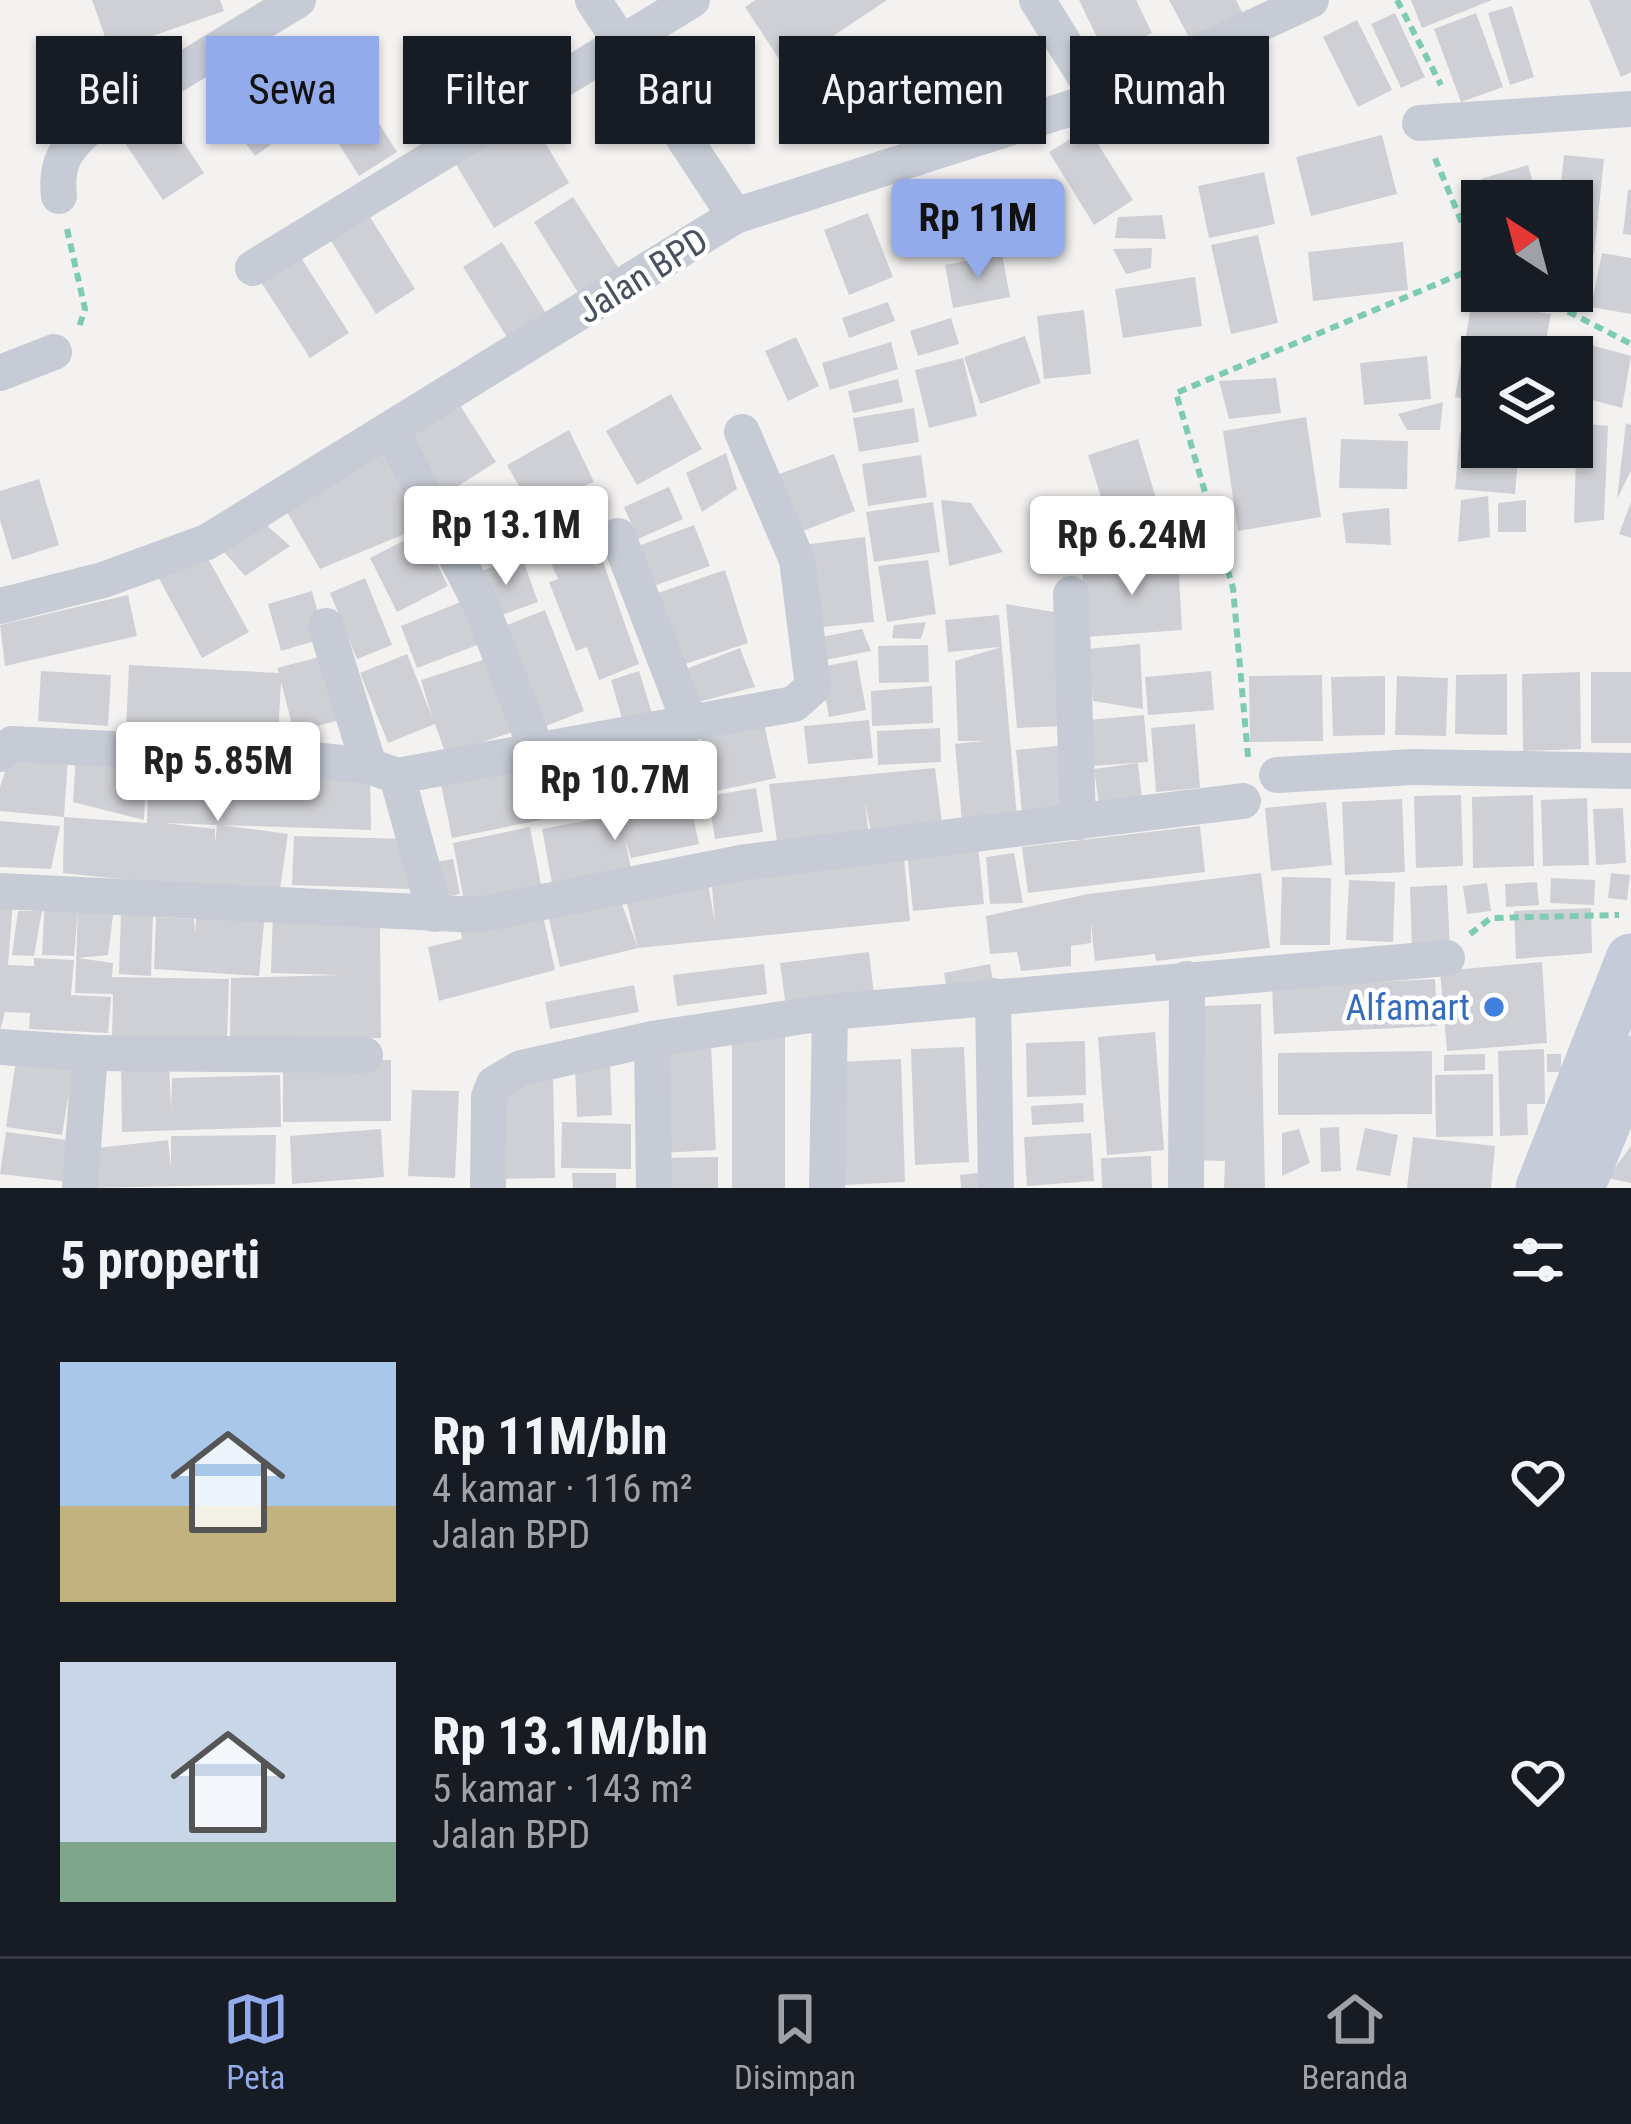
<!DOCTYPE html>
<html lang="id">
<meta charset="utf-8">
<style>
body{margin:0;font-family:"Roboto Condensed",sans-serif;background:#242831;color:#f1f3f6;height:100vh;display:flex;flex-direction:column;font-size:45px;white-space:nowrap}
*{box-sizing:border-box;margin:0}
p{font-size:39px;color:#9ea1a6}
.icon{flex:none;width:66px;height:66px;fill:none;stroke:currentColor;stroke-width:2;stroke-linecap:round;stroke-linejoin:round}
.map{position:relative;height:1188px;overflow:hidden}
.sheet{display:flex;flex-direction:column;background:#171b24;flex:1}
.sheet>*{flex:none}
.hud{position:absolute;left:36px;top:36px;width:1560px;height:108px;display:flex;gap:24px}
.needle{width:78px;rotate:324deg}
.tools{position:absolute;left:1461px;top:180px;display:grid;gap:24px}
.tools a{display:grid;place-items:center;width:132px;height:132px;border-radius:0px;background:#171b24;box-shadow:0 3px 9px #0004;font-size:60px}
.price{position:absolute;translate:-50% -102px;padding:0 27px;border-radius:12px;background:#fff;color:#222;font-size:39px;line-height:78px;filter:drop-shadow(0 3px 6px #0008)}
.price::after{content:'';position:absolute;left:50%;top:72px;width:36px;height:27px;margin-left:-18px;background:inherit;clip-path:polygon(0 0,100% 0,50% 100%)}
.price.selected{background:#93abeb;color:#111}
ul{padding:0;list-style:none}
li{display:flex;align-items:center;gap:36px;height:300px;padding:0 60px}
li span{display:grid;place-items:center;flex:none;width:336px;height:240px;border-radius:0px;color:#555}
li>.icon{margin-inline-start:auto}
span .icon{width:144px;height:144px;fill:#fffc;stroke-width:1}
li b{font-size:51px}
h2{display:flex;justify-content:space-between;align-items:center;height:144px;padding:0 60px;font-size:51px}
.pill{padding:0 42px;border-radius:0px;background:#171b24;box-shadow:0 3px 9px #0004;font-size:42px;line-height:108px}
.pill.selected{background:#93abeb;color:#111}
.dock{display:flex;justify-content:space-around;align-items:center;height:168px;border-top:3px solid #363941;background:#171b24;font-size:33px;color:#9ea1a6}
.dock a{display:grid;justify-items:center;gap:6px}
.dock .selected{color:#93abeb}
.map>svg:first-child{display:block}
.building{fill:#cfd0d5;fill-rule:evenodd}
.lines{fill:none;stroke-linecap:round;stroke-linejoin:round}
.path{stroke:#7ccbb2;stroke-width:6;stroke-dasharray:9 6;stroke-linecap:butt}
.minor{stroke:#c6cbd5;stroke-width:36}
.secondary{stroke:#c5cbd9;stroke-width:51}
.shop-dot{fill:#3f7fe0;stroke:#fff;stroke-width:4.5}
.labels{text-anchor:middle;stroke-width:9;stroke-linejoin:round;paint-order:stroke}
.street-label{font-size:36px;fill:#4a515e;stroke:#fff}
.shop-label{font-size:36px;fill:#366cbe;stroke:#fff;text-anchor:end}
</style>
<div class="map">
<svg width="1631" height="1188" viewBox="0 0 1631 1188">
<rect width="100%" height="100%" fill="#f4f2f1"/>
<g class="building">
<polygon points="92,0 220,0 224,11 110,51"/>
<polygon points="755,0 887,0 785,68 745,7"/>
<polygon points="1079,0 1136,0 1152,33 1106,56"/>
<polygon points="1169,0 1236,0 1243,14 1191,41"/>
<polygon points="1411,0 1492,0 1422,28"/>
<polygon points="1589,0 1631,0 1631,72 1621,77"/>
<polygon points="1512,6 1534,77 1510,85 1488,13"/>
<polygon points="1395,13 1425,77 1401,88 1371,24"/>
<polygon points="1476,13 1503,87 1461,102 1434,29"/>
<polygon points="1357,20 1392,90 1358,107 1323,37"/>
<polygon points="255,66 298,125 255,156 212,97"/>
<polygon points="444,71 460,100 425,119 409,90"/>
<polygon points="353,82 397,152 359,176 315,106"/>
<polygon points="160,106 204,173 163,200 119,134"/>
<polygon points="530,117 569,183 494,228 454,161"/>
<polygon points="1088,128 1133,200 1094,225 1049,152"/>
<polygon points="1382,135 1397,194 1311,216 1296,157"/>
<polygon points="1564,155 1604,159 1594,254 1572,251 1572,201 1559,201"/>
<polygon points="1528,165 1538,201 1488,201 1481,179"/>
<polygon points="1264,172 1275,224 1209,238 1198,186"/>
<polygon points="1628,190 1631,190 1631,235 1623,234"/>
<polygon points="573,197 619,269 579,294 534,222"/>
<polygon points="868,213 893,277 849,295 824,230"/>
<polygon points="1162,215 1166,239 1115,238 1118,217"/>
<polygon points="370,217 415,289 376,314 331,241"/>
<polygon points="1258,235 1278,323 1231,334 1211,245"/>
<polygon points="502,242 547,315 508,339 463,267"/>
<polygon points="1403,242 1408,290 1313,301 1308,252"/>
<polygon points="1152,248 1151,268 1126,274 1113,249"/>
<polygon points="1602,253 1631,258 1631,314 1591,307"/>
<polygon points="1002,254 1010,297 953,308 945,265"/>
<polygon points="300,256 349,333 310,358 261,282"/>
<polygon points="1195,277 1202,326 1123,338 1115,289"/>
<polygon points="888,302 895,321 849,338 842,318"/>
<polygon points="1472,302 1551,314 1543,357 1482,357 1482,402 1455,397"/>
<polygon points="1084,310 1091,374 1044,379 1037,316"/>
<polygon points="951,318 959,344 918,356 910,331"/>
<polygon points="1025,336 1041,383 980,404 964,357"/>
<polygon points="796,337 819,386 788,401 765,351"/>
<polygon points="891,342 898,369 830,390 822,363"/>
<polygon points="1591,345 1631,356 1622,408 1577,396"/>
<polygon points="1427,356 1431,399 1364,405 1360,363"/>
<polygon points="963,358 977,416 929,428 915,370"/>
<polygon points="1276,378 1281,413 1229,419 1219,381"/>
<polygon points="898,379 903,402 853,413 848,391"/>
<polygon points="671,394 702,449 637,485 606,431"/>
<polygon points="458,402 496,462 434,501 411,433"/>
<polygon points="1443,402 1440,430 1407,430 1398,414"/>
<polygon points="914,408 919,442 859,452 853,418"/>
<polygon points="1306,417 1321,517 1238,531 1223,431"/>
<polygon points="1577,423 1608,426 1604,520 1574,523"/>
<polygon points="1626,423 1631,425 1631,471 1617,499"/>
<polygon points="569,430 594,482 531,508 507,465"/>
<polygon points="1460,432 1482,434 1482,447 1519,447 1515,494 1455,489"/>
<polygon points="1138,439 1159,508 1109,523 1088,455"/>
<polygon points="1341,439 1408,441 1407,489 1339,488"/>
<polygon points="388,445 419,528 320,569 284,507"/>
<polygon points="726,453 737,489 702,512 686,473"/>
<polygon points="834,454 855,511 792,535 771,477"/>
<polygon points="921,455 927,497 868,506 862,464"/>
<polygon points="39,479 59,545 12,560 0,520 0,491"/>
<polygon points="669,487 683,519 638,539 624,507"/>
<polygon points="1488,496 1490,537 1458,542 1461,500"/>
<polygon points="941,500 971,503 1003,552 949,566"/>
<polygon points="1526,500 1526,532 1498,532 1498,503"/>
<polygon points="498,502 511,540 459,559 446,521"/>
<polygon points="582,502 639,664 599,680 587,647 576,651 549,582 558,579 532,520"/>
<polygon points="933,502 940,552 874,562 866,512"/>
<polygon points="1631,502 1631,538 1619,534"/>
<polygon points="1389,508 1391,545 1346,543 1342,513"/>
<polygon points="264,523 290,546 245,576 224,552"/>
<polygon points="694,525 710,566 648,588 633,548"/>
<polygon points="421,532 448,586 397,612 370,558"/>
<polygon points="865,537 874,622 811,628 802,545"/>
<polygon points="202,548 249,632 202,658 156,573"/>
<polygon points="522,557 538,602 490,619 475,573"/>
<polygon points="1178,558 1182,630 1086,637 1082,565"/>
<polygon points="928,560 936,614 887,622 878,566"/>
<polygon points="725,570 748,643 673,668 649,596"/>
<polygon points="365,578 392,645 357,659 330,593"/>
<polygon points="312,591 325,638 281,651 268,604"/>
<polygon points="128,595 137,636 5,666 0,625"/>
<polygon points="463,601 480,644 417,668 401,626"/>
<polygon points="1006,604 1060,613 1066,726 1017,728"/>
<polygon points="545,610 584,711 536,730 497,629"/>
<polygon points="999,615 1017,817 962,822 955,744 984,741 958,741 955,661 1001,647 948,652 945,620"/>
<polygon points="926,622 921,639 892,638 894,625"/>
<polygon points="862,629 871,651 825,660 822,637"/>
<polygon points="1140,644 1143,709 1093,701 1088,649"/>
<polygon points="928,645 929,682 879,683 878,646"/>
<polygon points="740,648 755,687 687,705 673,674"/>
<polygon points="331,654 348,718 294,732 281,682 278,737 126,729 129,665 279,673 277,668"/>
<polygon points="407,654 432,717 421,680 486,659 521,729 446,755 435,724 388,743 360,673"/>
<polygon points="857,660 866,710 829,717 820,667"/>
<polygon points="41,671 111,675 108,726 38,721"/>
<polygon points="639,671 652,713 623,722 611,680"/>
<polygon points="1211,671 1214,710 1148,715 1145,677"/>
<polygon points="1580,672 1581,749 1523,751 1522,674"/>
<rect x="1591" y="672" width="40" height="71"/>
<polygon points="1507,674 1507,735 1455,734 1456,675"/>
<polygon points="1322,675 1323,741 1250,742 1249,676"/>
<polygon points="1385,676 1385,735 1333,736 1331,677"/>
<polygon points="1397,676 1448,678 1446,736 1395,735"/>
<polygon points="932,686 933,723 872,726 871,691"/>
<polygon points="762,714 776,778 712,792 699,728"/>
<polygon points="1144,715 1148,762 1092,766 1088,720"/>
<polygon points="869,720 873,758 808,764 804,726"/>
<polygon points="1195,724 1200,788 1156,792 1151,728"/>
<polygon points="940,728 941,762 878,765 877,731"/>
<polygon points="654,731 667,794 452,838 439,775"/>
<polygon points="697,736 706,792 677,792 666,742"/>
<polygon points="1066,745 1073,808 1022,814 1016,750"/>
<polygon points="76,752 147,754 144,820 73,802"/>
<polygon points="10,757 68,758 64,817 0,811 0,787"/>
<path d="M 149,757 L 370,770 L 371,830 L 222,825 L 288,834 L 279,896 L 63,873 L 64,817 L 147,823 ZM 164,823 L 217,825 L 215,843 L 215,829 Z"/>
<polygon points="1138,763 1142,799 1099,804 1094,769"/>
<polygon points="935,768 942,823 871,832 865,802 869,837 778,849 769,784"/>
<polygon points="756,788 763,832 715,839 708,796"/>
<polygon points="1461,795 1463,866 1416,868 1414,796"/>
<polygon points="1533,795 1534,866 1473,868 1472,797"/>
<polygon points="1587,798 1589,865 1543,866 1541,800"/>
<polygon points="1402,799 1405,872 1345,875 1342,802"/>
<polygon points="690,801 699,844 631,858 625,839 632,874 553,889 542,829"/>
<polygon points="1326,802 1332,865 1271,871 1265,808"/>
<polygon points="1623,808 1626,863 1596,865 1593,809"/>
<polygon points="0,821 60,826 51,869 0,867"/>
<polygon points="1200,826 1205,872 1028,893 1022,847"/>
<polygon points="530,827 541,885 464,901 453,843"/>
<polygon points="294,836 411,839 409,889 292,885"/>
<polygon points="978,845 984,904 913,911 907,853"/>
<polygon points="1014,853 1023,903 990,904 986,857"/>
<polygon points="904,858 910,921 638,948 625,896 708,884 715,923 711,875"/>
<polygon points="453,859 460,894 437,899 431,863"/>
<polygon points="1261,873 1270,948 1156,961 1155,954 1095,961 1091,923 1091,943 1071,946 1071,966 1021,971 1017,952 990,954 986,916 1088,894"/>
<polygon points="1611,873 1630,875 1627,900 1608,898"/>
<polygon points="1282,877 1331,878 1330,945 1280,945"/>
<polygon points="1551,878 1595,880 1594,905 1550,903"/>
<polygon points="1349,880 1395,882 1393,942 1346,940"/>
<polygon points="1537,882 1539,905 1506,907 1505,884"/>
<polygon points="1487,883 1491,911 1467,914 1463,886"/>
<polygon points="1447,885 1450,950 1412,951 1410,887"/>
<polygon points="45,896 115,900 108,955 78,958 113,963 112,977 229,979 227,1038 112,1036 113,994 75,993 78,911 74,956 42,955"/>
<polygon points="620,899 638,948 560,967 549,919"/>
<polygon points="0,901 13,901 8,965 34,966 34,958 74,960 71,995 111,997 108,1033 29,1029 30,1013 5,1012 0,1031"/>
<polygon points="197,907 265,913 259,976 154,969 156,917 194,919 195,933"/>
<polygon points="1591,908 1592,953 1516,959 1514,911"/>
<polygon points="273,909 380,921 381,1038 230,1039 231,978 341,975 271,973"/>
<polygon points="18,911 42,911 34,956 12,955"/>
<polygon points="121,911 153,913 151,976 119,974"/>
<polygon points="542,911 555,970 439,1001 428,947 462,939 460,928"/>
<polygon points="869,952 874,995 786,1007 780,963"/>
<polygon points="1542,962 1547,1043 1447,1051 1440,971"/>
<polygon points="764,964 767,994 677,1006 673,975"/>
<polygon points="990,964 994,987 948,995 944,973"/>
<polygon points="1435,979 1437,1026 1274,1034 1272,987"/>
<polygon points="634,985 639,1012 550,1029 545,1002"/>
<polygon points="1261,1004 1265,1188 1224,1188 1225,1161 1187,1160 1201,1006"/>
<polygon points="1155,1032 1164,1150 1107,1155 1098,1037"/>
<polygon points="785,1037 785,1188 732,1188 732,1038"/>
<polygon points="1085,1041 1086,1095 1027,1097 1026,1043"/>
<polygon points="711,1045 716,1150 662,1153 657,1047"/>
<polygon points="964,1047 969,1162 915,1165 911,1049"/>
<polygon points="1544,1049 1545,1104 1527,1104 1528,1135 1500,1136 1498,1051"/>
<polygon points="1432,1051 1432,1114 1278,1115 1278,1053"/>
<polygon points="1485,1054 1485,1070 1444,1071 1444,1055"/>
<rect x="1547" y="1054" width="14" height="18"/>
<polygon points="901,1059 905,1182 844,1185 839,1062"/>
<polygon points="16,1060 73,1068 62,1135 6,1127"/>
<polygon points="391,1060 391,1121 283,1122 283,1061"/>
<polygon points="169,1062 171,1110 172,1078 280,1075 281,1127 122,1132 121,1064"/>
<polygon points="610,1065 612,1115 577,1117 575,1066"/>
<polygon points="553,1074 555,1178 501,1179 502,1095"/>
<polygon points="1493,1074 1493,1136 1436,1137 1435,1075"/>
<polygon points="412,1090 459,1091 455,1178 408,1176"/>
<polygon points="1083,1103 1084,1122 1032,1125 1031,1106"/>
<polygon points="562,1122 631,1124 631,1169 561,1168"/>
<polygon points="1339,1127 1341,1171 1321,1172 1320,1128"/>
<polygon points="1365,1128 1398,1135 1390,1176 1356,1170"/>
<polygon points="381,1129 384,1177 292,1184 290,1136"/>
<polygon points="1299,1129 1310,1163 1282,1176 1282,1133"/>
<polygon points="6,1132 75,1141 69,1182 0,1174"/>
<polygon points="1091,1133 1094,1181 1027,1186 1024,1137"/>
<polygon points="276,1135 275,1184 86,1188 88,1149 168,1140 171,1168 171,1136"/>
<polygon points="1413,1137 1495,1146 1491,1188 1407,1188"/>
<polygon points="1631,1146 1631,1183 1607,1178"/>
<polygon points="1151,1156 1152,1188 1102,1188 1101,1158"/>
<polygon points="718,1157 718,1188 658,1188 658,1158"/>
<polygon points="985,1172 986,1188 961,1188 960,1175"/>
<polygon points="572,1173 616,1173 616,1188 573,1188"/>
</g>
<g class="lines">
<g class="path">
<polyline points="1397,0 1441,85"/>
<polyline points="67,229 85,309 79,327"/>
<polyline points="1528,291 1631,344"/>
<polyline points="1248,757 1233,588 1176,393 1480,266 1434,156"/>
<polyline points="1470,934 1491,918 1619,915"/>
</g>
<g class="minor">
<polyline points="593,0 735,216"/>
<polyline points="1037,0 1099,99"/>
<polyline points="1420,123 1631,109"/>
<path d="M 59,196 C 55,163 66,147 91,126 L 298,0"/>
<polyline points="253,268 692,0"/>
<polyline points="0,373 54,352"/>
<polyline points="392,432 480,603 537,751"/>
<polyline points="618,536 690,724"/>
<polyline points="1071,594 1078,822"/>
<polyline points="0,606 103,580 207,542 735,216 1099,99 1311,0"/>
<polyline points="326,626 369,766"/>
<polyline points="0,754 12,744 294,758 369,766 397,776 794,704 813,687 797,560 742,432"/>
<polyline points="1277,775 1413,767 1631,771"/>
<polyline points="397,776 435,914"/>
<polyline points="0,891 477,915 746,862 1243,801"/>
<polyline points="993,996 996,1188"/>
<polyline points="652,1039 654,1188"/>
<polyline points="0,1047 90,1053 365,1055"/>
<polyline points="80,1188 90,1053"/>
<polyline points="488,1188 489,1097 494,1084 521,1068 652,1039 830,1012 1447,958"/>
<polyline points="827,1188 830,1012"/>
<polyline points="1186,1188 1187,979"/>
</g>
<g class="secondary">
<polyline points="1541,1188 1631,959"/>
<polyline points="1579,1188 1631,1061"/>
</g>
</g>
<circle class="shop-dot" cx="1494" cy="1007" r="12"/>
<g class="labels">
<g class="street-label">
<text transform="translate(642 275) rotate(-32)" y="13">Jalan BPD</text>
</g>
<g class="shop-label">
<text x="1470" y="1020">Alfamart</text>
</g>
</g>
</svg>
<div class="tools">
<a><svg class="needle" viewBox="-14 -14 28 28"><path d="M0-13l5 13h-10z" fill="#e53935"/><path d="M0 13l5-13h-10z" fill="#9ea1a6"/></svg></a>
<a><svg class="icon" aria-label="layers" viewBox="0 0 24 24"><path d="M12 4l9 5-9 5-9-5zM3 14l9 5 9-5"/></svg></a>
</div>
<b class="price selected" style="left:978px;top:281px">Rp 11M</b>
<b class="price" style="left:506px;top:588px">Rp 13.1M</b>
<b class="price" style="left:1132px;top:598px">Rp 6.24M</b>
<b class="price" style="left:218px;top:824px">Rp 5.85M</b>
<b class="price" style="left:615px;top:843px">Rp 10.7M</b>
<div class="hud">
<a class="pill">Beli</a>
<a class="pill selected">Sewa</a>
<a class="pill">Filter</a>
<a class="pill">Baru</a>
<a class="pill">Apartemen</a>
<a class="pill">Rumah</a>
</div>
</div>
<section class="sheet">
<h2>5 properti<svg class="icon" aria-label="filters" viewBox="0 0 24 24"><path d="M4 7h16M4 17h16"/><circle cx="9" cy="7" r="2"/><circle cx="15" cy="17" r="2"/></svg></h2>
<ul>
<li><span style="background:linear-gradient(#a9c7e8 60%,#c2b280 0)"><svg class="icon" aria-label="home" viewBox="0 0 24 24"><path d="M3 11l9-7 9 7M6 9v11h12V9"/></svg></span><div><b>Rp 11M/bln</b><p>4 kamar · 116 m²</p><p>Jalan BPD</p></div><svg class="icon" aria-label="heart" viewBox="0 0 24 24"><path d="M12 20l-8-8c-3-5 5-10 8-4 3-6 11-1 8 4z"/></svg></li>
<li><span style="background:linear-gradient(#c9d6e8 75%,#7fa58c 0)"><svg class="icon" aria-label="home" viewBox="0 0 24 24"><path d="M3 11l9-7 9 7M6 9v11h12V9"/></svg></span><div><b>Rp 13.1M/bln</b><p>5 kamar · 143 m²</p><p>Jalan BPD</p></div><svg class="icon" aria-label="heart" viewBox="0 0 24 24"><path d="M12 20l-8-8c-3-5 5-10 8-4 3-6 11-1 8 4z"/></svg></li>
</ul>
</section>
<nav class="dock">
<a class="selected"><svg class="icon" aria-label="map" viewBox="0 0 24 24"><path d="M3 6l6-2 6 2 6-2v14l-6 2-6-2-6 2zM9 4v14M15 6v14"/></svg>Peta</a>
<a><svg class="icon" aria-label="saved" viewBox="0 0 24 24"><path d="M7 4h10v16l-5-4-5 4z"/></svg>Disimpan</a>
<a><svg class="icon" aria-label="home" viewBox="0 0 24 24"><path d="M3 11l9-7 9 7M6 9v11h12V9"/></svg>Beranda</a>
</nav>
